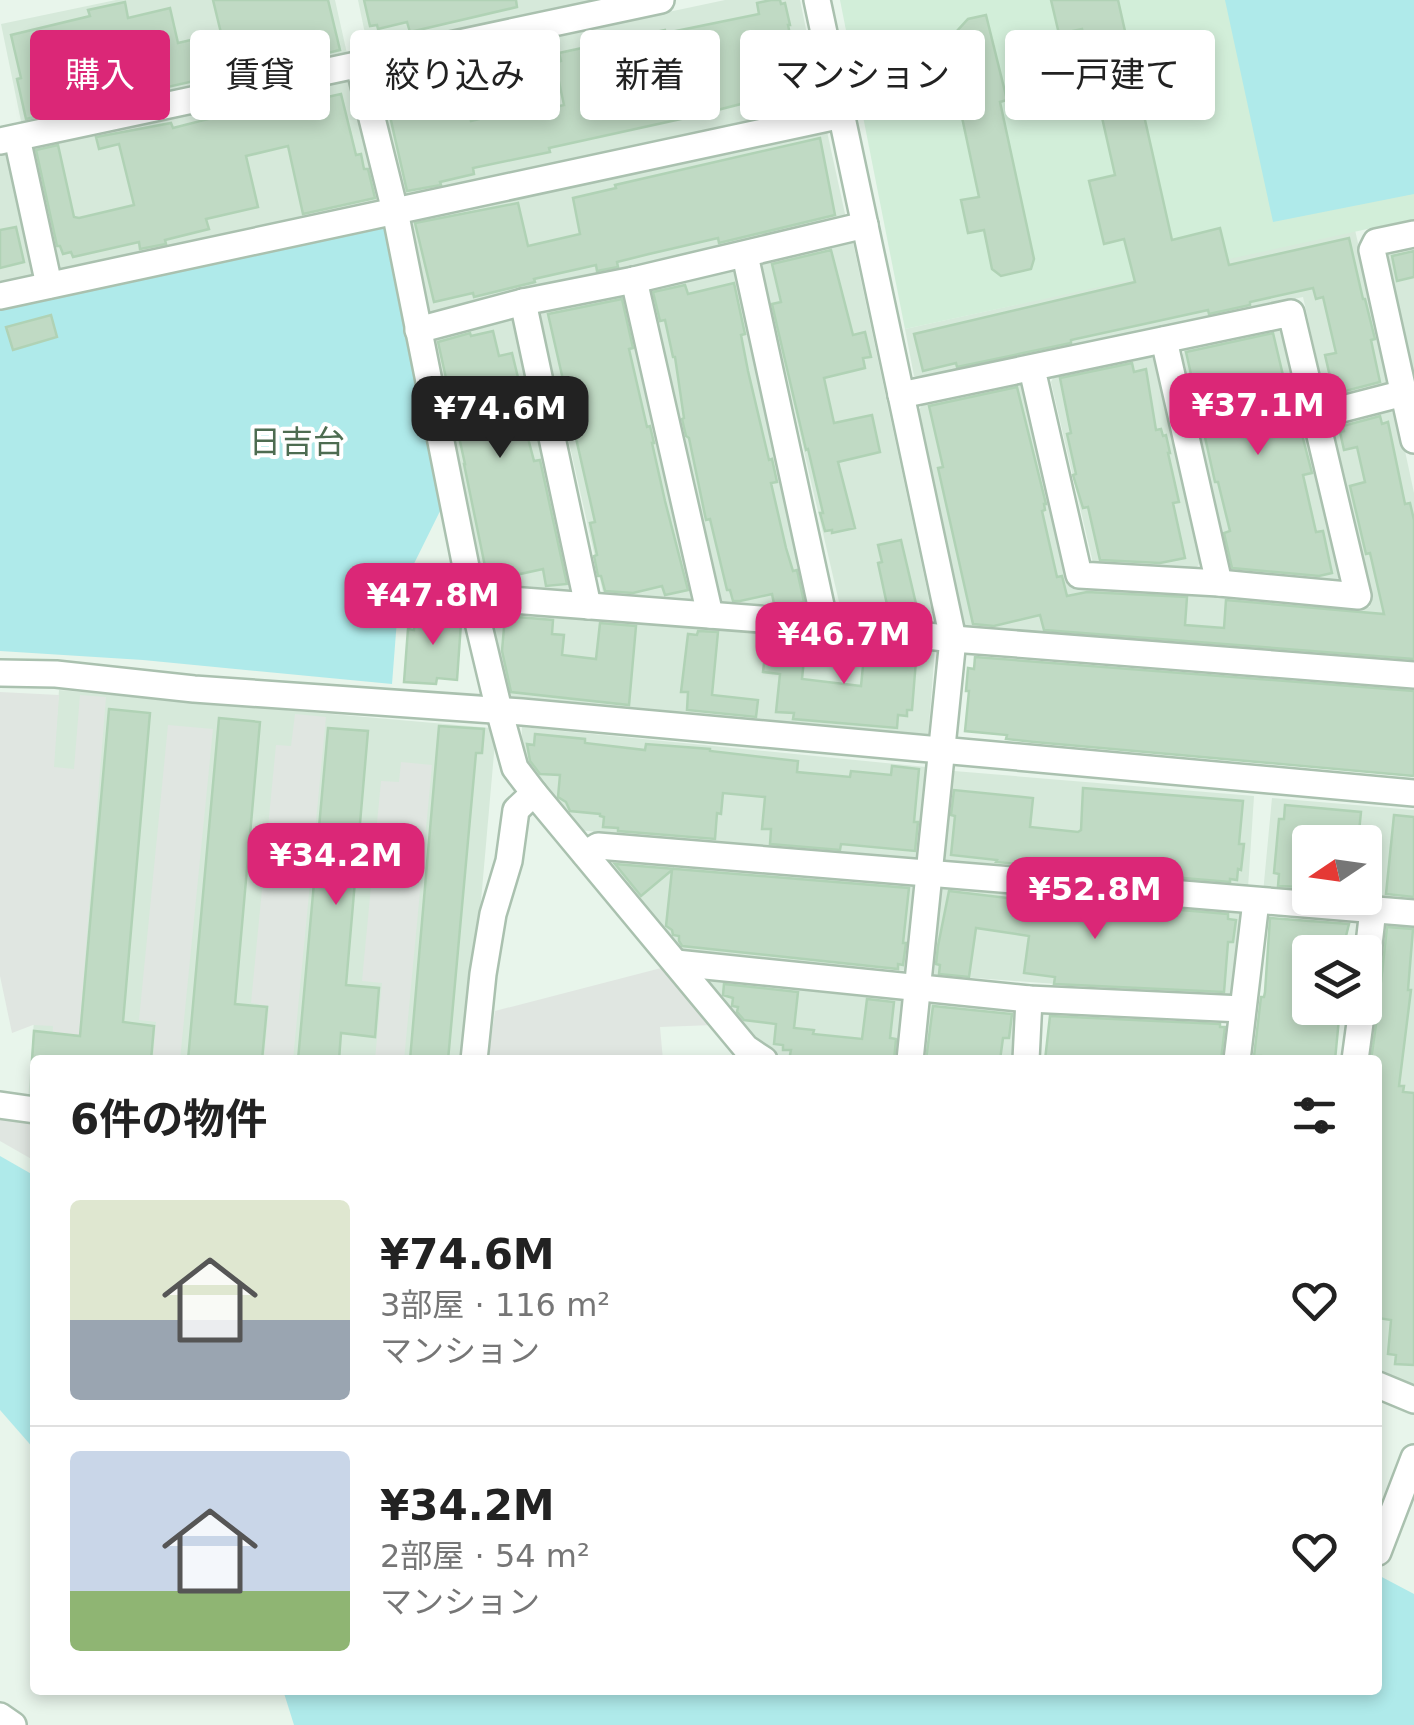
<!DOCTYPE html>
<html lang="ja">
<meta charset="utf-8">
<style>
body{margin:0;font-family:"DejaVu Sans","Noto Sans JP",sans-serif;background:#f6f6f6;color:#222;height:100vh;display:flex;flex-direction:column;font-size:38px;white-space:nowrap}
*{box-sizing:border-box;margin:0}
p{font-size:32px;color:#767676}
.icon{flex:none;width:55px;height:55px;fill:none;stroke:currentColor;stroke-width:2;stroke-linecap:round;stroke-linejoin:round}
.map{position:relative;flex:1;overflow:hidden}
.details{position:absolute;left:30px;top:1055px;width:1352px;height:640px;display:flex;flex-direction:column;background:#fff;border-radius:10px;box-shadow:0 5px 15px #0003}
.details>*{flex:none}
.guide{position:absolute;left:30px;top:30px;width:1355px;height:90px;display:flex;gap:20px}
.needle{width:65px;rotate:257deg}
.controls{position:absolute;left:1292px;top:825px;display:grid;gap:20px}
.controls a{display:grid;place-items:center;width:90px;height:90px;border-radius:10px;background:#fff;box-shadow:0 5px 15px #0003;font-size:50px}
.price{position:absolute;translate:-50% -85px;padding:0 22px;border-radius:20px;background:#db2777;color:#fff;font-size:32px;line-height:65px;filter:drop-shadow(0 2px 5px #0008)}
.price::after{content:'';position:absolute;left:50%;top:60px;width:30px;height:22px;margin-left:-15px;background:inherit;clip-path:polygon(0 0,100% 0,50% 100%)}
.price.active{background:#222;color:#fff}
ul{padding:0;list-style:none}
li{display:flex;align-items:center;gap:30px;height:250px;padding:0 40px}
li+li{border-top:2px solid #e0e0e0}
li span{display:grid;place-items:center;flex:none;width:280px;height:200px;border-radius:10px;color:#555}
li>.icon{margin-inline-start:auto}
span .icon{width:120px;height:120px;fill:#fffc;stroke-width:1}
li b{font-size:42px}
h2{display:flex;justify-content:space-between;align-items:center;height:120px;padding:0 40px;font-size:42px}
.pill{padding:0 35px;border-radius:10px;background:#fff;box-shadow:0 5px 15px #0003;font-size:35px;line-height:90px}
.pill.active{background:#db2777;color:#fff}
.map>svg:first-child{display:block}
.residential{fill:#d6e9da}
.education{fill:#d2eed9}
.green{fill:#afeaea}
.parking{fill:#e0e6e1}
.building{fill:#c0dac4;stroke:#b0d2b5;stroke-width:2.5}
.lines{fill:none;stroke-linecap:round;stroke-linejoin:round}
.street-casing{stroke:#aac1af;stroke-width:30}
.street{stroke:#fff;stroke-width:25}
.labels{text-anchor:middle;stroke-width:8;stroke-linejoin:round;paint-order:stroke}
.neighbourhood-label{font-size:32px;fill:#4d6c51;stroke:#fff}
</style>
<div class="map">
<svg width="1414" height="1725" viewBox="0 0 1414 1725">
<rect width="100%" height="100%" fill="#e8f5eb"/>
<g class="residential">
<polygon points="116,0 335,0 348,58 22,126 1,24"/>
<polygon points="358,0 615,0 369,53"/>
<polygon points="725,0 800,0 822,107 401,197 375,74"/>
<polygon points="351,74 384,204 59,274 30,149"/>
<polygon points="826,127 847,223 428,314 406,222"/>
<polygon points="9,150 40,278 0,287 0,152"/>
<polygon points="1355,230 1389,378 1386,386 1337,401 1329,397 1324,390 1303,297 925,380 914,376 905,329"/>
<polygon points="852,238 932,613 839,602 760,262"/>
<polygon points="1414,246 1414,398 1382,252"/>
<polygon points="737,267 813,602 719,606 646,288"/>
<polygon points="627,292 694,600 604,597 540,314"/>
<polygon points="518,318 573,593 480,585 432,337"/>
<polygon points="1284,326 1340,571 1339,578 1335,581 1233,573 1229,570 1182,357 1185,348 1194,343"/>
<polygon points="1146,355 1160,361 1203,555 1198,566 1190,571 1093,563 1051,382 1054,376"/>
<polygon points="1017,380 1024,383 1073,583 1370,607 1332,431 1343,419 1385,410 1394,413 1399,423 1414,493 1414,668 965,626 917,412 926,400"/>
<polygon points="487,610 935,647 928,739 507,699"/>
<polygon points="59,690 491,728 495,742 467,1060 35,1060 35,1101 28,1100"/>
<polygon points="522,727 926,767 917,859 577,830 521,757"/>
<polygon points="954,771 1254,796 1248,888 944,861"/>
<polygon points="1272,798 1414,810 1414,906 1365,898 1365,842 1310,842 1310,897 1263,893"/>
<polygon points="600,855 918,885 908,971 678,952"/>
<polygon points="939,887 1241,907 1233,997 934,975"/>
<polygon points="1378,925 1414,927 1414,1385 1378,1369 1378,1060 1365,1060"/>
<polygon points="702,973 909,999 900,1060 769,1060"/>
<polygon points="929,1002 1020,1009 1017,1060 922,1060"/>
</g>
<polygon class="education" points="840,0 1414,0 1414,219 905,329"/>
<g class="green">
<polygon points="1225,0 1414,0 1414,194 1273,222"/>
<polygon points="388,221 446,499 399,594 392,684 143,660 0,651 0,295"/>
<polygon points="0,1156 35,1176 35,1450 0,1410"/>
<polygon points="1378,1575 1414,1594 1414,1725 294,1725 283,1690 1378,1690"/>
</g>
<g class="parking">
<polygon points="0,692 59,695 54,767 74,769 80,695 106,697 77,1060 51,1060 53,1026 33,1025 12,1033 0,976"/>
<polygon points="295,714 326,717 293,1060 264,1060 269,1006 251,1003 276,745 291,746"/>
<polygon points="168,725 213,729 180,1060 153,1060 156,1022 139,1020"/>
<polygon points="401,762 432,765 404,1060 375,1060 382,983 362,981 381,781 399,782"/>
<polygon points="665,967 713,1025 660,1027 663,1060 488,1060 495,1011"/>
<polygon points="0,1118 35,1121 35,1161 0,1141"/>
</g>
<g class="building">
<polygon points="213,0 328,0 340,50 269,67 269,64 26,119 17,79 21,78 11,35 90,16 88,10 125,2 128,18 170,8 178,43 221,33"/>
<polygon points="364,0 516,0 517,7 410,32 407,22 378,29 377,25 370,26"/>
<polygon points="771,0 780,0 781,4 785,3 790,25 788,25 798,71 807,69 811,90 803,92 806,106 784,111 780,94 690,117 549,148 550,152 473,168 474,174 440,182 441,185 407,191 382,81 423,71 422,68 466,58 470,78 462,80 471,121 508,112 510,117 564,105 555,63 561,61 559,53 665,30 666,33 759,14 757,3"/>
<polygon points="1051,0 1118,0 1172,240 1220,228 1229,265 1349,238 1363,299 1365,299 1375,339 1371,340 1380,382 1334,394 1325,355 1336,353 1323,297 1316,299 1313,288 1250,302 1250,305 1209,314 1208,310 1071,340 1071,343 957,367 956,363 923,371 914,334 1135,282 1124,239 1104,244 1089,181 1115,175 1082,29 1059,34"/>
<polygon points="986,15 1007,100 1000,102 1034,259 1031,269 1001,276 992,269 984,230 968,233 961,200 979,197 960,108 941,112 935,84 957,79 951,50 957,31 968,19"/>
<polygon points="341,94 356,155 361,154 364,169 368,169 375,198 303,214 288,146 246,156 258,207 206,219 209,229 165,240 166,244 140,249 139,242 73,257 71,252 63,254 60,246 57,246 36,150 58,145 74,217 79,218 134,205 119,144 99,149 96,137 171,123 173,128 267,104 268,110"/>
<polygon points="820,138 835,215 719,243 718,238 649,254 617,262 618,267 597,271 596,265 534,279 535,282 474,297 473,293 434,302 415,223 518,203 528,246 580,234 573,198 616,188 615,185"/>
<polygon points="16,227 24,262 0,268 0,230"/>
<polygon points="831,250 853,335 865,332 871,357 863,358 865,368 824,378 834,423 872,415 880,452 838,462 855,528 832,533 832,530 825,531 820,513 823,513 808,449 806,450 777,326 772,304 781,302 772,264"/>
<polygon points="1414,251 1414,277 1397,281 1392,256"/>
<polygon points="734,283 745,334 741,335 748,371 769,460 772,459 777,482 771,483 786,548 793,571 797,570 804,602 792,605 774,604 772,594 740,601 733,601 730,590 727,590 710,519 706,520 689,438 686,436 682,419 684,418 675,357 673,357 665,320 660,321 653,292 685,285 688,294"/>
<polygon points="622,299 633,348 629,349 647,427 650,426 654,443 652,443 665,501 688,590 665,595 662,586 633,593 605,591 601,576 598,576 594,556 597,555 590,523 595,522 573,425 568,426 561,394 566,393 548,314"/>
<polygon points="51,315 57,337 13,350 6,327"/>
<polygon points="493,331 499,356 512,353 523,398 519,399 529,442 534,461 540,460 567,584 546,586 543,569 488,581 464,464 465,464 438,342 470,333 471,336"/>
<polygon points="1273,333 1290,405 1294,404 1312,473 1303,475 1316,532 1323,531 1332,573 1319,576 1232,568 1224,533 1230,531 1218,482 1215,482 1186,352"/>
<polygon points="1132,363 1134,372 1146,369 1156,430 1161,429 1163,436 1166,435 1170,453 1168,453 1179,502 1173,503 1185,558 1160,563 1100,560 1088,507 1083,508 1073,475 1076,474 1067,434 1071,433 1060,378"/>
<polygon points="1017,387 1046,504 1044,504 1045,510 1042,511 1057,577 1062,576 1067,596 1087,592 1187,597 1185,625 1224,628 1226,600 1384,614 1370,553 1366,554 1350,486 1365,482 1357,447 1344,450 1340,432 1344,431 1343,426 1380,416 1382,424 1388,422 1405,504 1410,503 1414,520 1414,659 1044,630 1040,615 994,626 973,624 938,468 943,467 929,406"/>
<polygon points="901,540 917,608 889,614 878,563 882,562 878,545"/>
<polygon points="416,610 459,613 461,623 457,680 437,678 436,684 404,682 408,629 414,630"/>
<polygon points="505,616 553,620 552,634 564,635 562,655 596,659 600,623 636,626 629,705 511,692 502,651"/>
<polygon points="698,631 718,632 712,695 758,700 756,717 687,710 688,692 681,692 688,634 697,635"/>
<polygon points="767,637 806,640 802,679 861,686 865,646 912,651 912,659 916,660 912,710 907,710 907,716 898,715 897,728 793,719 794,713 776,712 780,674 763,672"/>
<polygon points="975,657 1414,691 1414,776 1034,742 1006,739 1007,735 965,731 969,691 966,691 968,668 974,669"/>
<polygon points="109,709 150,713 123,1022 154,1026 151,1060 32,1060 34,1031 80,1036"/>
<polygon points="219,718 260,722 235,1004 267,1007 262,1060 188,1060"/>
<polygon points="439,726 484,729 482,753 476,753 448,1060 410,1060"/>
<polygon points="328,728 368,731 346,985 379,988 375,1037 341,1033 339,1060 298,1060"/>
<polygon points="535,734 585,739 585,743 645,750 646,744 710,749 710,751 798,761 797,772 850,777 851,771 891,775 892,766 919,769 914,822 918,822 915,851 841,844 840,850 770,844 771,829 762,829 765,797 723,793 721,814 717,813 715,839 618,831 618,828 603,827 604,817 600,816 600,814 570,811 566,802 558,797 560,775 540,774 530,761 527,744 534,745"/>
<polygon points="1083,788 1243,801 1239,844 1244,844 1241,870 1238,869 1237,880 1230,879 1230,882 996,862 997,860 951,855 955,816 951,815 954,790 1033,798 1030,827 1078,832 1081,830"/>
<polygon points="1285,805 1361,812 1358,842 1304,842 1301,887 1278,886 1279,874 1274,873 1279,819 1284,819"/>
<polygon points="1394,815 1414,817 1414,897 1386,894"/>
<polygon points="615,864 909,888 903,943 906,943 903,965 898,964 898,969 682,946 679,941 679,936 673,935 672,930 666,926 672,870 641,896"/>
<polygon points="949,891 1074,906 1075,901 1228,914 1228,919 1236,920 1233,942 1228,942 1224,992 1054,984 1055,977 1024,973 1029,936 976,928 969,977 939,974 940,965 936,964 938,946"/>
<polygon points="1270,918 1349,924 1342,952 1310,952 1310,1008 1340,1008 1335,1060 1261,1060 1261,1056 1254,1056 1261,997 1264,997 1265,992"/>
<polygon points="1387,927 1413,929 1408,990 1411,990 1399,1086 1404,1086 1403,1092 1414,1093 1414,1365 1395,1364 1396,1355 1388,1354 1391,1320 1378,1318 1378,1060 1371,1060 1378,1010 1376,991 1381,982"/>
<polygon points="724,984 798,992 794,1028 814,1030 813,1034 862,1039 867,999 894,1002 890,1038 896,1039 894,1060 789,1060 791,1050 783,1050 783,1045 774,1044 776,1024 744,1020 737,1012 738,1007 732,1006 733,998 723,995"/>
<polygon points="933,1006 1012,1014 1009,1038 1003,1038 1000,1060 926,1060"/>
<polygon points="1050,1016 1220,1024 1220,1027 1225,1027 1221,1060 1045,1060"/>
</g>
<g class="lines">
<defs>
<g id="street">
<polyline points="817,0 953,639 910,1060"/>
<polyline points="359,66 395,211 472,597 499,710 515,768 534,793 746,1048 764,1060"/>
<polyline points="17,138 49,285"/>
<polyline points="0,141 661,0"/>
<polyline points="1414,234 1376,242 1372,250 1414,440"/>
<polyline points="745,255 825,624"/>
<polyline points="634,280 710,615"/>
<polyline points="0,296 842,115"/>
<polyline points="523,302 588,606"/>
<polyline points="418,330 523,302 634,280 865,225"/>
<polyline points="1164,340 1219,583"/>
<polyline points="901,395 1291,313 1358,596 1219,583 1079,575 1032,369"/>
<polyline points="1315,416 1404,393"/>
<polyline points="472,597 825,624 953,639 1414,675"/>
<polyline points="0,673 56,674 194,689 522,712 1414,793"/>
<polyline points="585,854 598,846 1414,913"/>
<polyline points="676,963 1029,999 1242,1009"/>
<polyline points="1365,980 1373,909"/>
<polyline points="474,1060 483,974 493,914 509,861 516,810 534,793"/>
<polyline points="1026,1060 1029,999"/>
<polyline points="1237,1060 1256,901"/>
<polyline points="1355,1060 1362,1008"/>
<polyline points="0,1105 35,1110"/>
<polyline points="1378,1385 1414,1400"/>
<polyline points="1378,1552 1414,1458"/>
<polyline points="0,1716 13,1725"/>
</g>
</defs>
<use href="#street" class="street-casing"/>
<use href="#street" class="street"/>
</g>
<g class="labels">
<g class="neighbourhood-label">
<text x="297" y="453">日吉台</text>
</g>
</g>
</svg>
<div class="controls">
<a><svg class="needle" viewBox="-14 -14 28 28"><path d="M0-13l5 13h-10z" fill="#e53935"/><path d="M0 13l5-13h-10z" fill="#767676"/></svg></a>
<a><svg class="icon" aria-label="layers" viewBox="0 0 24 24"><path d="M12 4l9 5-9 5-9-5zM3 14l9 5 9-5"/></svg></a>
</div>
<b class="price" style="left:1258px;top:458px">¥37.1M</b>
<b class="price active" style="left:500px;top:461px">¥74.6M</b>
<b class="price" style="left:433px;top:648px">¥47.8M</b>
<b class="price" style="left:844px;top:687px">¥46.7M</b>
<b class="price" style="left:336px;top:908px">¥34.2M</b>
<b class="price" style="left:1095px;top:942px">¥52.8M</b>
<div class="guide">
<a class="pill active">購入</a>
<a class="pill">賃貸</a>
<a class="pill">絞り込み</a>
<a class="pill">新着</a>
<a class="pill">マンション</a>
<a class="pill">一戸建て</a>
</div>
<section class="details">
<h2>6件の物件<svg class="icon" aria-label="filters" viewBox="0 0 24 24"><path d="M4 7h16M4 17h16"/><circle cx="9" cy="7" r="2"/><circle cx="15" cy="17" r="2"/></svg></h2>
<ul>
<li><span style="background:linear-gradient(#dfe7d0 60%,#9aa5b1 0)"><svg class="icon" aria-label="home" viewBox="0 0 24 24"><path d="M3 11l9-7 9 7M6 9v11h12V9"/></svg></span><div><b>¥74.6M</b><p>3部屋 · 116 m²</p><p>マンション</p></div><svg class="icon" aria-label="heart" viewBox="0 0 24 24"><path d="M12 20l-8-8c-3-5 5-10 8-4 3-6 11-1 8 4z"/></svg></li>
<li><span style="background:linear-gradient(#c9d6e8 70%,#8fb573 0)"><svg class="icon" aria-label="home" viewBox="0 0 24 24"><path d="M3 11l9-7 9 7M6 9v11h12V9"/></svg></span><div><b>¥34.2M</b><p>2部屋 · 54 m²</p><p>マンション</p></div><svg class="icon" aria-label="heart" viewBox="0 0 24 24"><path d="M12 20l-8-8c-3-5 5-10 8-4 3-6 11-1 8 4z"/></svg></li>
</ul>
</section>
</div>
